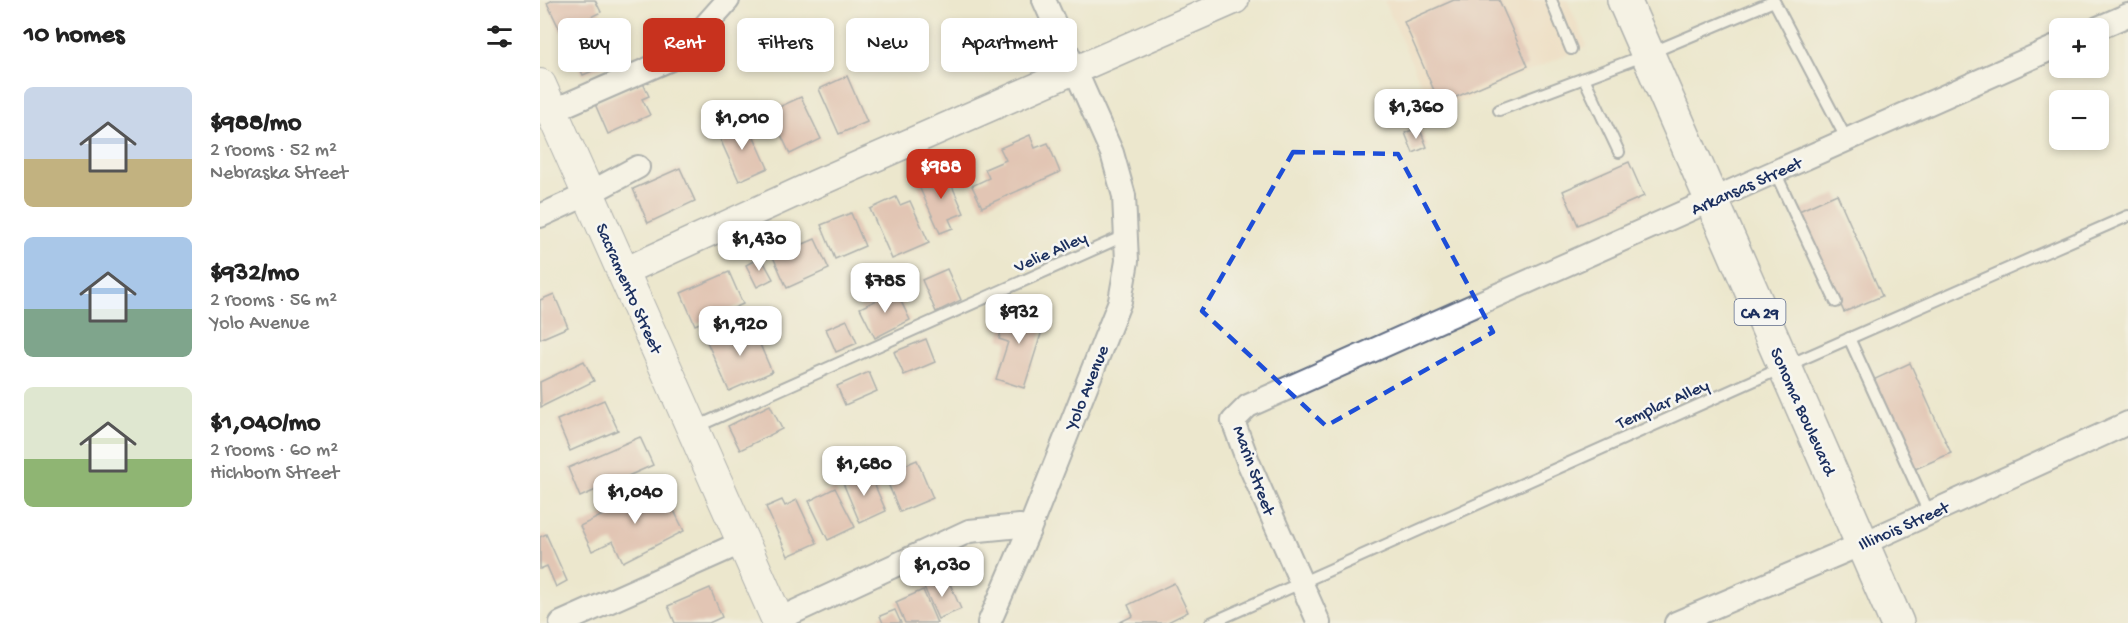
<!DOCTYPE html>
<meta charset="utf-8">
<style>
body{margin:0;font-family:"Gochi Hand",sans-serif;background:#f2f2f2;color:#222;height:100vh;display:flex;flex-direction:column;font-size:22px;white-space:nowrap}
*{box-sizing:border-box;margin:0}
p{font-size:20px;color:#767676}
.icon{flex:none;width:33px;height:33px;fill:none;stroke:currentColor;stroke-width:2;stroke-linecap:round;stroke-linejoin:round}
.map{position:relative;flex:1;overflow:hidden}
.drawer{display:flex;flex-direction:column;background:#fff;width:540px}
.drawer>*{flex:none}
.guide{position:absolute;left:18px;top:18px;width:570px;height:54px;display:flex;gap:12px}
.buttons{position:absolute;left:1509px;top:18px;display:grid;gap:12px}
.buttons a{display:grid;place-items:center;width:60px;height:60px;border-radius:9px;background:#fff;box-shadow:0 3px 9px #0003;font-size:30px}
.price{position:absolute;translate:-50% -51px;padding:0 14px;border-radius:12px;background:#fff;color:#222;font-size:20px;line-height:39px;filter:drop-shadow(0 2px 3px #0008)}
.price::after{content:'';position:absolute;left:50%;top:36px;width:18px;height:14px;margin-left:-9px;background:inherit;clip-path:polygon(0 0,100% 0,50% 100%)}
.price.active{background:#c8321e;color:#fff}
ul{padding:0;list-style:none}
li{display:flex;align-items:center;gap:18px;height:150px;padding:0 24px}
li span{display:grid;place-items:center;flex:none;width:168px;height:120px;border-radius:9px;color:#555}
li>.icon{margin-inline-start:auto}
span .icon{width:72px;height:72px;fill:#fffc;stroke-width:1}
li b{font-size:26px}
h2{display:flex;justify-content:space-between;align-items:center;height:72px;padding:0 24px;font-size:26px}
.chip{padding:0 21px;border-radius:9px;background:#fff;box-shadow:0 3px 9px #0003;font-size:21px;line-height:54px}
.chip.active{background:#c8321e;color:#fff}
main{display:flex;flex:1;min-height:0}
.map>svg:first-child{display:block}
.built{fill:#f0d6bc}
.building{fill:#d59c94}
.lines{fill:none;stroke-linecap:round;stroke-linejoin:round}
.service-casing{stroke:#646f85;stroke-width:14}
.minor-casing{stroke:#646f85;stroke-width:26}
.tertiary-casing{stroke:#646f85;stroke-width:30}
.secondary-casing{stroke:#646f85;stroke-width:34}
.primary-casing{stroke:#646f85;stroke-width:36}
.service{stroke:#fff;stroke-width:10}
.minor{stroke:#fff;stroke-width:22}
.tertiary{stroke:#fff;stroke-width:27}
.secondary{stroke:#fff;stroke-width:32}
.primary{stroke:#fff;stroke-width:33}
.marked{fill:none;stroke:#1d4ed8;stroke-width:4.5;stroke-dasharray:12 8;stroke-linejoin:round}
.labels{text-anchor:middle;stroke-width:5;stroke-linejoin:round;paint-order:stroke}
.shield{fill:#f6f6f2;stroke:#5d6b8a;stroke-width:1.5}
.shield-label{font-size:16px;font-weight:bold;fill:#1b2f5e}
.street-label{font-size:18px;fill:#1b2f5e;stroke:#f6f6f2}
</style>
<main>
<section class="drawer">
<h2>10 homes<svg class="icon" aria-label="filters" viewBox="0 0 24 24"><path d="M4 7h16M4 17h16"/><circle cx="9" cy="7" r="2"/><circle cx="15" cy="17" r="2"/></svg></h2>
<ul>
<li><span style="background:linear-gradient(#c9d6e8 60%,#c2b280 0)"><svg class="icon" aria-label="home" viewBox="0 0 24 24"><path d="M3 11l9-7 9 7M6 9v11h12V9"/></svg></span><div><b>$988/mo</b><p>2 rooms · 52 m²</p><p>Nebraska Street</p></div></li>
<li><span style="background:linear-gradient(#a9c7e8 60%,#7fa58c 0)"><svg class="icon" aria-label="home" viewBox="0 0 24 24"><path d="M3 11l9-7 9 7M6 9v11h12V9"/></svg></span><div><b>$932/mo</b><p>2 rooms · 56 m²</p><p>Yolo Avenue</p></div></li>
<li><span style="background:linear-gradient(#dfe7d0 60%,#8fb573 0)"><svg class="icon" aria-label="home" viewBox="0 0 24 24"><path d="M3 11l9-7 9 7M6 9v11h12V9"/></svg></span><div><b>$1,040/mo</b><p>2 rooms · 60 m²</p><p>Hichborn Street</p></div></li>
</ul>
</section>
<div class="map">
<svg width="1588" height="623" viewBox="0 0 1588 623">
<rect width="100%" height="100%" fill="#f6f6f2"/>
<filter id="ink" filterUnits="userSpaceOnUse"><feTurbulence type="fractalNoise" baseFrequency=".0167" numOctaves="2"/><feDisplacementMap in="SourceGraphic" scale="12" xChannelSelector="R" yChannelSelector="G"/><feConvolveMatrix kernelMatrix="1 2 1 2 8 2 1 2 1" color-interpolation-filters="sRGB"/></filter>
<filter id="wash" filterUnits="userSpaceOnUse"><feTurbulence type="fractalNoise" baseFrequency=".008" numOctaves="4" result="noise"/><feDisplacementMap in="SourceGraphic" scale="24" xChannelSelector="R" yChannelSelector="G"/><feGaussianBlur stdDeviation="1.35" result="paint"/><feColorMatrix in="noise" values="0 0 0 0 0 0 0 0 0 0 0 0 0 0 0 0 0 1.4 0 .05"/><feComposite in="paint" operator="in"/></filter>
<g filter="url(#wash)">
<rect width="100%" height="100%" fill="#ece7cd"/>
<polygon class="built" points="844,0 1027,0 1047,46 894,113"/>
<g id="blocks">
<g class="building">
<polygon points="13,0 55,0 61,12 21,32 7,3"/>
<polygon points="914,0 959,0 988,66 900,104 864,22"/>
<polygon points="74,26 88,56 43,75 30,46"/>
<polygon points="307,76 327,122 299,134 279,89"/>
<polygon points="103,83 109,96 102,99 110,115 68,134 55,104"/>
<polygon points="261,97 281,139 250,154 230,111"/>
<polygon points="195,121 200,133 210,128 228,168 199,181 176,130"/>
<polygon points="879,127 887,147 873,153 865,133"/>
<polygon points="490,135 495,148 508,143 520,172 442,207 432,186 449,178 445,169 466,160 460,148"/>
<polygon points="1089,162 1104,196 1038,225 1023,191"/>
<polygon points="140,168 155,201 108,223 93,189"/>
<polygon points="405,170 424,213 409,219 413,228 400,233 377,182"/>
<polygon points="1297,194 1342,296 1304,312 1259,211"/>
<polygon points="356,197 360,205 370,201 389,243 352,259 330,209"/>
<polygon points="311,213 325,246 295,259 281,225"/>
<polygon points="275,239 289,269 247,288 233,257"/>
<polygon points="221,257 233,279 217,287 206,265"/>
<polygon points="407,269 421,300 396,312 382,280"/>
<polygon points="189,272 203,304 155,325 141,293"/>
<polygon points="356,291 370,320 335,338 320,308"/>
<polygon points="14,294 28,327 0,339 0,300"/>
<polygon points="472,307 506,318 484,388 456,379 468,342 459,339 462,329 454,326 458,313 470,317"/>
<polygon points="307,320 317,343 296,352 286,329"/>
<polygon points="211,324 232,372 189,391 167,342"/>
<polygon points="386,339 395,362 364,375 354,352"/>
<polygon points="44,361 54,381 1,407 0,382"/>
<polygon points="1370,363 1411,453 1373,470 1333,380"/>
<polygon points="329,372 337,391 305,405 297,386"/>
<polygon points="64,400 78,430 30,451 17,420"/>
<polygon points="230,405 242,429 200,450 188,426"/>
<polygon points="100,437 113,465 40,497 28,468"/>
<polygon points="377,460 393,498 360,512 344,474"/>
<polygon points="329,472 346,511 320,523 303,483"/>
<polygon points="122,486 144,531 83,562 73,541 52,551 40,526"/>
<polygon points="295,488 315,527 288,540 269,501"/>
<polygon points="242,500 245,506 257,500 277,543 248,556 226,507"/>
<polygon points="6,534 27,581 16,587 7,566 0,569 0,537"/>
<polygon points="407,577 421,609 398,619 384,587"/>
<polygon points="634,583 648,612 626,623 578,623 593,616 588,605"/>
<polygon points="170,588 182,617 169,623 135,623 128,606"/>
<polygon points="383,590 397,623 365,623 356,602"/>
<polygon points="355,610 361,623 343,623 340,616"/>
</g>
</g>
</g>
<g filter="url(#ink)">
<use href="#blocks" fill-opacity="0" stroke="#646f85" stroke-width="1.5"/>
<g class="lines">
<defs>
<g id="service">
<polyline points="1011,0 1031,49"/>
<polyline points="1044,78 1079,152"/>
<polyline points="959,110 1108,54 1234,1 1307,140"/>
<polyline points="1235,172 1296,302"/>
<polyline points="1309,338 1389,513"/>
<polyline points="156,427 586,235"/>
<polyline points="671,623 1244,367 1588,216"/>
</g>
<g id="minor">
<polyline points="1558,28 1588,15"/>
<polyline points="12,111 138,56 188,0"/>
<polyline points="0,216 48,194 98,167"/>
<polyline points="237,620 429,531 480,526 489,530"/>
<polyline points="21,623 203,542"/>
<polyline points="449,623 489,530 580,301 587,261 584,196 572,153 504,0"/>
<polyline points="779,623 709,464 693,421 708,406 1520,45"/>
<polyline points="1136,623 1322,544 1588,423"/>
</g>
<polyline id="tertiary" points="83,272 275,184 695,0"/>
<polyline id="secondary" points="0,85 239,623"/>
<polyline id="primary" points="1084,0 1357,623"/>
</defs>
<use href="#service" class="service-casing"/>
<use href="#minor" class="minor-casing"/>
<use href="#tertiary" class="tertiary-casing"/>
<use href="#secondary" class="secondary-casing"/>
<use href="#primary" class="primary-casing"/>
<use href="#service" class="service"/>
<use href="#minor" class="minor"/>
<use href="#tertiary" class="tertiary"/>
<use href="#secondary" class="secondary"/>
<use href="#primary" class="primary"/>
</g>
</g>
<path d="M0 0H1588V623H0ZM 753,152 L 858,154 L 953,332 L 786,426 L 662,311 Z" fill="#ece7cd" fill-opacity=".55" fill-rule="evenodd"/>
<path class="marked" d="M 753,152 L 858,154 L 953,332 L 786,426 L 662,311 Z"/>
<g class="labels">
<rect class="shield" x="1194.5" y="299" width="51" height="26" rx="4.5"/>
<g class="shield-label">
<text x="1220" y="318">CA 29</text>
</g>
<g class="street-label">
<text transform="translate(1206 185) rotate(-24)" y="6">Arkansas Street</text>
<text transform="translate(510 251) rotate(-24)" y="6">Velie Alley</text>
<text transform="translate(90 288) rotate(66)" y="6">Sacramento Street</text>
<text transform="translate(546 387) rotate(-68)" y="6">Yolo Avenue</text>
<text transform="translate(1122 403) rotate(-24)" y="6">Templar Alley</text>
<text transform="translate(1264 411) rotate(66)" y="6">Sonoma Boulevard</text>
<text transform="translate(715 470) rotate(70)" y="6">Marin Street</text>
<text transform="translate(1363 525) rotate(-24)" y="6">Illinois Street</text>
</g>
</g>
</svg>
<div class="buttons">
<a>+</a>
<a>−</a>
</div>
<b class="price" style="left:876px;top:140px">$1,360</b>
<b class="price" style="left:202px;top:151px">$1,010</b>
<b class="price active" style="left:401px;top:200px">$988</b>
<b class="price" style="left:219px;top:272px">$1,430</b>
<b class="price" style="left:345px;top:314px">$785</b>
<b class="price" style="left:479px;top:345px">$932</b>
<b class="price" style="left:200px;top:357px">$1,920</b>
<b class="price" style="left:324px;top:497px">$1,680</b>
<b class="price" style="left:95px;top:525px">$1,040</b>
<b class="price" style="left:402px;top:598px">$1,030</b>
<div class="guide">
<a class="chip">Buy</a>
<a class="chip active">Rent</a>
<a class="chip">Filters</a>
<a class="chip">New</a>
<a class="chip">Apartment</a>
</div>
</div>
</main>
